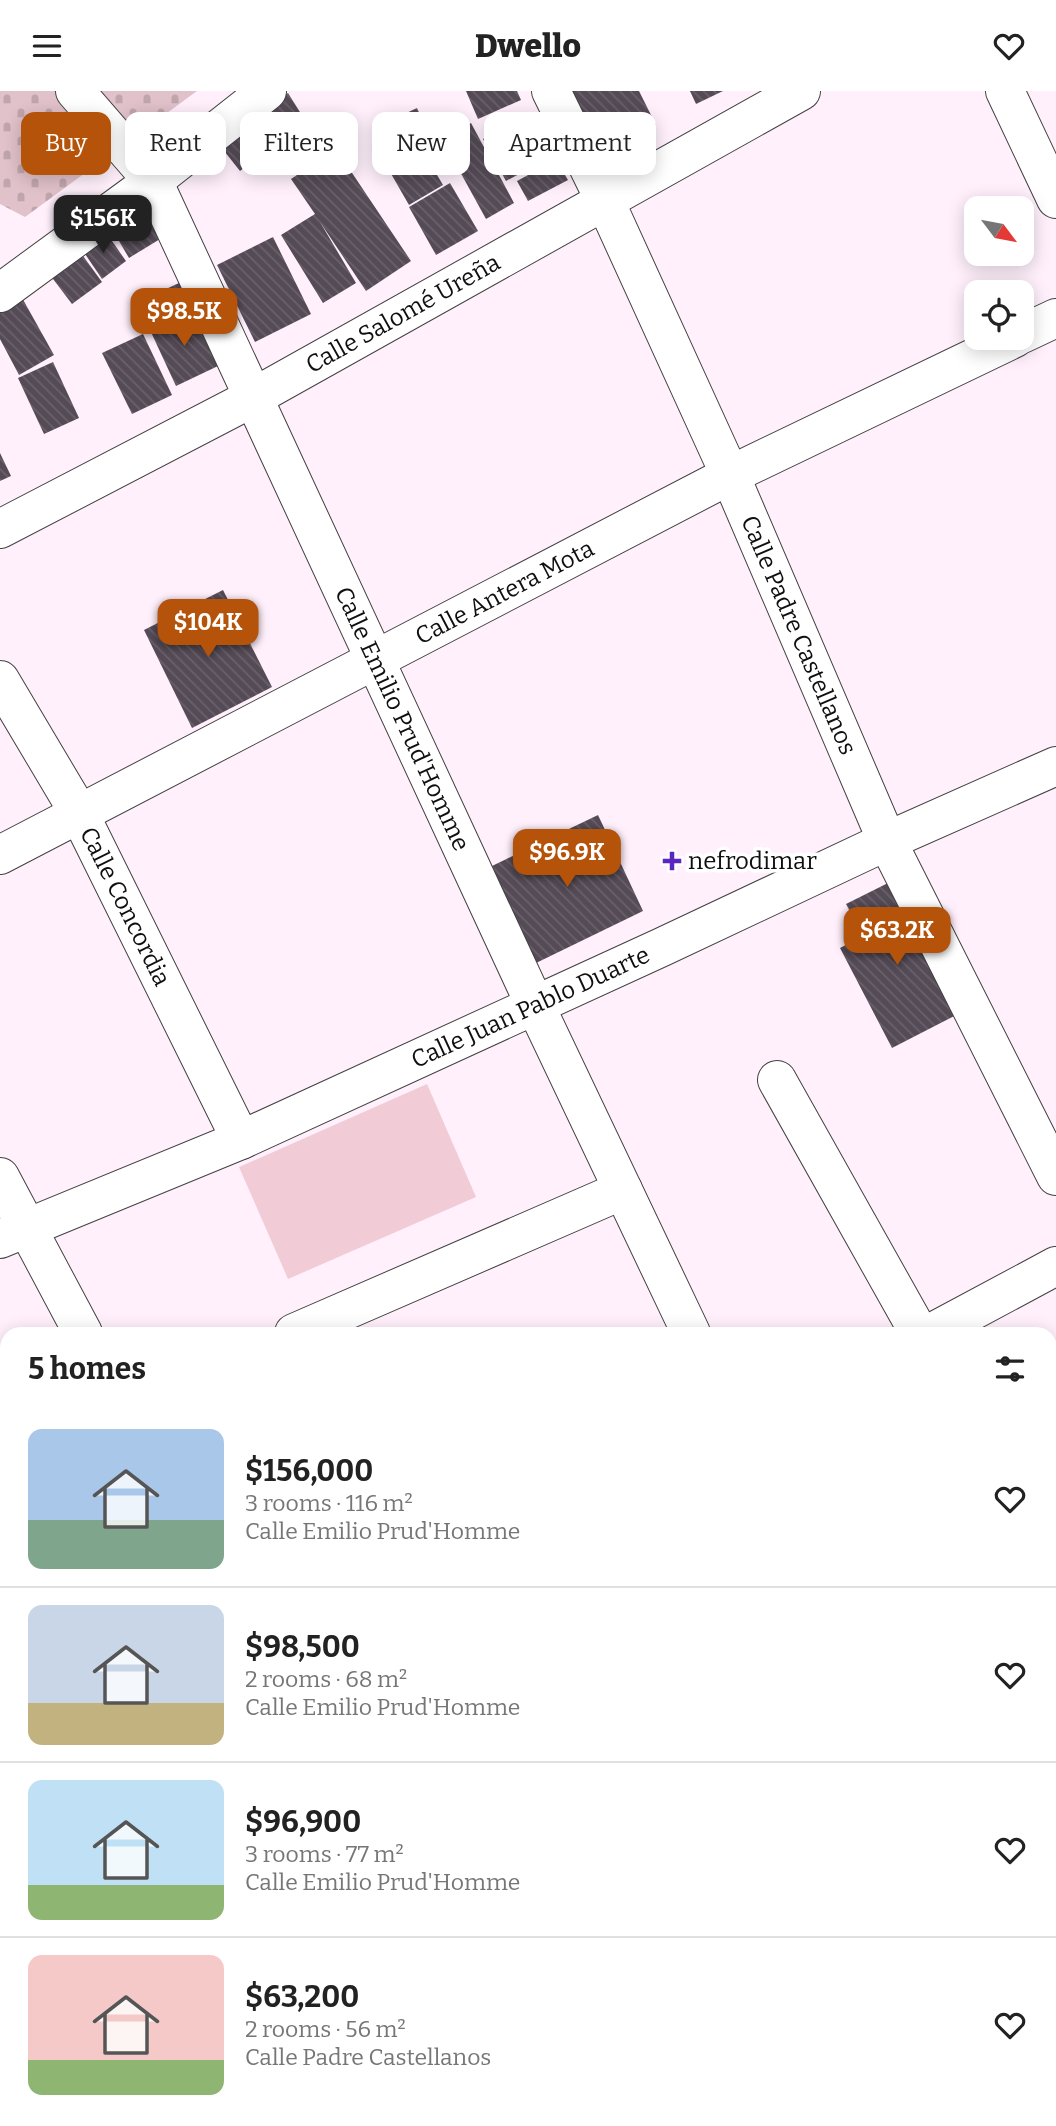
<!DOCTYPE html>
<meta charset="utf-8">
<style>
body{margin:0;font-family:Bitter,serif;background:#f2f2f2;color:#222;height:100vh;display:flex;flex-direction:column;font-size:26px;white-space:nowrap}
*{box-sizing:border-box;margin:0}
p{font-size:23px;color:#767676}
.icon{flex:none;width:38px;height:38px;fill:none;stroke:currentColor;stroke-width:2;stroke-linecap:round;stroke-linejoin:round}
.map{position:relative;flex:1;overflow:hidden}
.sheet{position:absolute;left:0px;top:1236px;width:1057px;height:800px;display:flex;flex-direction:column;background:#fff;border-radius:21px 21px 0 0;box-shadow:0 4px 18px #0003}
.sheet>*{flex:none}
.banner{position:absolute;left:21px;top:21px;width:700px;height:63px;display:flex;gap:14px}
.needle{width:46px;rotate:122deg}
.controls{position:absolute;left:964px;top:105px;display:grid;gap:14px}
.controls a{display:grid;place-items:center;width:70px;height:70px;border-radius:14px;background:#fff;box-shadow:0 4px 18px #0003;font-size:35px}
.price{position:absolute;translate:-50% -60px;padding:0 16px;border-radius:14px;background:#b45309;color:#fff;font-size:23px;line-height:46px;filter:drop-shadow(0 2px 4px #0008)}
.price::after{content:'';position:absolute;left:50%;top:42px;width:21px;height:16px;margin-left:-10px;background:inherit;clip-path:polygon(0 0,100% 0,50% 100%)}
.price.current{background:#222;color:#fff}
ul{padding:0;list-style:none}
li{display:flex;align-items:center;gap:21px;height:175px;padding:0 28px}
li+li{border-top:2px solid #e0e0e0}
li span{display:grid;place-items:center;flex:none;width:196px;height:140px;border-radius:14px;color:#555}
li>.icon{margin-inline-start:auto}
span .icon{width:84px;height:84px;fill:#fffc;stroke-width:1}
li b{font-size:30px}
h2{display:flex;justify-content:space-between;align-items:center;height:84px;padding:0 28px;font-size:30px}
.tag{padding:0 24px;border-radius:14px;background:#fff;box-shadow:0 4px 18px #0003;font-size:24px;line-height:63px}
.tag.current{background:#b45309;color:#fff}
header{display:flex;justify-content:space-between;align-items:center;height:91px;padding:0 28px;background:#fff;font-size:32px;font-weight:800}
.map>svg:first-child{display:block}
.cemetery{fill:url(#cemetery-stones)}
.pitch{fill:#f1cbd5}
.building{fill:url(#building-back-hatch)}
.lines{fill:none;stroke-linecap:round;stroke-linejoin:round}
.minor-casing{stroke:#424242;stroke-width:40}
.minor{stroke:#fff;stroke-width:38}
.poi-dot{fill:#5a26bf;stroke:#fff;stroke-width:2.5}
.labels{text-anchor:middle;stroke-width:7;stroke-linejoin:round;paint-order:stroke}
.street-label{font-size:24px;fill:#0f0f0f;stroke:#fff}
.poi-label{font-size:24px;fill:#0f0f0f;stroke:#fff;text-anchor:start}
</style>
<header><svg class="icon" aria-label="menu" viewBox="0 0 24 24"><path d="M4 6h16M4 12h16M4 18h16"/></svg>Dwello<svg class="icon" aria-label="heart" viewBox="0 0 24 24"><path d="M12 20l-8-8c-3-5 5-10 8-4 3-6 11-1 8 4z"/></svg></header>
<div class="map">
<svg width="1056" height="2035" viewBox="0 0 1056 2035">
<defs>
<pattern id="cemetery-stones" width="16" height="16" patternUnits="userSpaceOnUse" patternTransform="scale(1.75)"><rect width="16" height="16" fill="#e1c1ca"/><path d="M2 7V4a2 2 0 0 1 4 0v3zM10 15v-3a2 2 0 0 1 4 0v3z" fill="#c0a5ac"/></pattern>
<pattern id="building-back-hatch" width="6" height="6" patternUnits="userSpaceOnUse" patternTransform="scale(1.75)"><rect width="6" height="6" fill="#554b57"/><path d="M-1 5l2 2M0 0l6 6M5-1l2 2" fill="none" stroke="#69616a"/></pattern>
</defs>
<rect width="100%" height="100%" fill="#fff0fc"/>
<polygon class="cemetery" points="0,0 197,0 25,126 0,113"/>
<polygon class="pitch" points="427,993 476,1106 288,1188 239,1076"/>
<g class="building">
<polygon points="466,0 517,0 521,9 478,28"/>
<polygon points="568,0 639,0 656,34 601,63"/>
<polygon points="690,0 723,0 696,13"/>
<polygon points="288,2 308,34 264,63 244,31"/>
<polygon points="417,17 434,54 390,75 372,38"/>
<polygon points="524,26 547,68 506,90 483,48"/>
<polygon points="471,32 514,112 486,128 442,48"/>
<polygon points="237,35 260,65 240,80 217,51"/>
<polygon points="336,58 411,170 366,200 320,131 356,192 323,212 281,144 315,123 291,88"/>
<polygon points="424,62 443,94 409,114 390,81"/>
<polygon points="556,69 568,89 528,110 517,90"/>
<polygon points="450,92 478,140 436,164 409,116"/>
<polygon points="137,110 160,148 129,167 106,128"/>
<polygon points="105,140 126,170 102,188 81,157"/>
<polygon points="273,146 311,223 255,251 217,174"/>
<polygon points="78,158 102,191 72,213 47,180"/>
<polygon points="179,192 189,214 145,235 134,213"/>
<polygon points="21,205 54,264 19,284 0,248 0,217"/>
<polygon points="191,219 218,275 176,295 150,239"/>
<polygon points="143,243 172,304 132,323 102,262"/>
<polygon points="53,271 79,327 44,343 18,287"/>
<polygon points="0,362 11,385 0,390"/>
<polygon points="223,499 272,596 192,637 144,539"/>
<polygon points="598,724 643,820 536,872 490,776"/>
<polygon points="894,789 962,921 892,957 840,857 863,845 846,813"/>
</g>
<g class="lines">
<defs>
<g id="minor">
<path id="s1" d="M 75,0 L 153,90 L 535,914 L 691,1242"/>
<path id="s2" d="M 551,0 L 605,110 L 730,384 L 887,750 L 1056,1085"/>
<polyline points="1005,0 1056,108"/>
<polyline points="0,202 153,90 267,0"/>
<polyline points="1022,243 1056,227"/>
<path id="s3" d="M 0,438 L 254,306 L 801,0"/>
<path id="s4" d="M 0,589 L 79,722 L 241,1049"/>
<path id="s5" d="M 0,764 L 730,384 L 1015,247"/>
<polyline points="777,989 919,1242"/>
<polyline points="0,1086 83,1242"/>
<path id="s6" d="M 0,1148 L 241,1049 L 662,856 L 887,750 L 1056,675"/>
<polyline points="294,1242 623,1099"/>
<polyline points="931,1242 1056,1175"/>
<polyline points="0,1384 7,1380"/>
<polyline points="1050,1535 1056,1532"/>
<polyline points="0,1714 7,1727"/>
<polyline points="0,1767 7,1763"/>
<polyline points="1050,1801 1056,1799"/>
<polyline points="1050,2013 1056,2026"/>
<polyline points="165,2028 169,2035"/>
<polyline points="500,2028 503,2035"/>
<polyline points="95,2035 107,2028"/>
<polyline points="553,2035 567,2028"/>
</g>
</defs>
<use href="#minor" class="minor-casing"/>
<use href="#minor" class="minor"/>
</g>
<path class="poi-dot" d="M668.5 759.5h7v7h7v7h-7v7h-7v-7h-7v-7h7z"/>
<g class="labels">
<g class="street-label">
<text dy="8" stroke="none"><textPath href="#s3" startOffset="457">Calle Salomé Ureña</textPath></text>
<text dy="8" stroke="none"><textPath href="#s5" startOffset="569">Calle Antera Mota</textPath></text>
<text dy="8" stroke="none"><textPath href="#s2" startOffset="598">Calle Padre Castellanos</textPath></text>
<text dy="8" stroke="none"><textPath href="#s1" startOffset="712">Calle Emilio Prud'Homme</textPath></text>
<text dy="8" stroke="none"><textPath href="#s4" startOffset="259">Calle Concordia</textPath></text>
<text dy="8" stroke="none"><textPath href="#s6" startOffset="579">Calle Juan Pablo Duarte</textPath></text>
</g>
<g class="poi-label">
<text x="688" y="778">nefrodimar</text>
</g>
</g>
</svg>
<div class="controls">
<a><svg class="needle" viewBox="-14 -14 28 28"><path d="M0-13l5 13h-10z" fill="#e53935"/><path d="M0 13l5-13h-10z" fill="#767676"/></svg></a>
<a><svg class="icon" aria-label="locate" viewBox="0 0 24 24"><circle cx="12" cy="12" r="6"/><path d="M12 2v4M12 18v4M2 12h4M18 12h4"/></svg></a>
</div>
<b class="price current" style="left:103px;top:164px">$156K</b>
<b class="price" style="left:184px;top:257px">$98.5K</b>
<b class="price" style="left:208px;top:568px">$104K</b>
<b class="price" style="left:567px;top:798px">$96.9K</b>
<b class="price" style="left:897px;top:876px">$63.2K</b>
<div class="banner">
<a class="tag current">Buy</a>
<a class="tag">Rent</a>
<a class="tag">Filters</a>
<a class="tag">New</a>
<a class="tag">Apartment</a>
</div>
<section class="sheet">
<h2>5 homes<svg class="icon" aria-label="filters" viewBox="0 0 24 24"><path d="M4 7h16M4 17h16"/><circle cx="9" cy="7" r="2"/><circle cx="15" cy="17" r="2"/></svg></h2>
<ul>
<li><span style="background:linear-gradient(#a9c7e8 65%,#7fa58c 0)"><svg class="icon" aria-label="home" viewBox="0 0 24 24"><path d="M3 11l9-7 9 7M6 9v11h12V9"/></svg></span><div><b>$156,000</b><p>3 rooms · 116 m²</p><p>Calle Emilio Prud'Homme</p></div><svg class="icon" aria-label="heart" viewBox="0 0 24 24"><path d="M12 20l-8-8c-3-5 5-10 8-4 3-6 11-1 8 4z"/></svg></li>
<li><span style="background:linear-gradient(#c9d6e8 70%,#c2b280 0)"><svg class="icon" aria-label="home" viewBox="0 0 24 24"><path d="M3 11l9-7 9 7M6 9v11h12V9"/></svg></span><div><b>$98,500</b><p>2 rooms · 68 m²</p><p>Calle Emilio Prud'Homme</p></div><svg class="icon" aria-label="heart" viewBox="0 0 24 24"><path d="M12 20l-8-8c-3-5 5-10 8-4 3-6 11-1 8 4z"/></svg></li>
<li><span style="background:linear-gradient(#bfe0f5 75%,#8fb573 0)"><svg class="icon" aria-label="home" viewBox="0 0 24 24"><path d="M3 11l9-7 9 7M6 9v11h12V9"/></svg></span><div><b>$96,900</b><p>3 rooms · 77 m²</p><p>Calle Emilio Prud'Homme</p></div><svg class="icon" aria-label="heart" viewBox="0 0 24 24"><path d="M12 20l-8-8c-3-5 5-10 8-4 3-6 11-1 8 4z"/></svg></li>
<li><span style="background:linear-gradient(#f6c9c9 75%,#8fb573 0)"><svg class="icon" aria-label="home" viewBox="0 0 24 24"><path d="M3 11l9-7 9 7M6 9v11h12V9"/></svg></span><div><b>$63,200</b><p>2 rooms · 56 m²</p><p>Calle Padre Castellanos</p></div><svg class="icon" aria-label="heart" viewBox="0 0 24 24"><path d="M12 20l-8-8c-3-5 5-10 8-4 3-6 11-1 8 4z"/></svg></li>
</ul>
</section>
</div>
